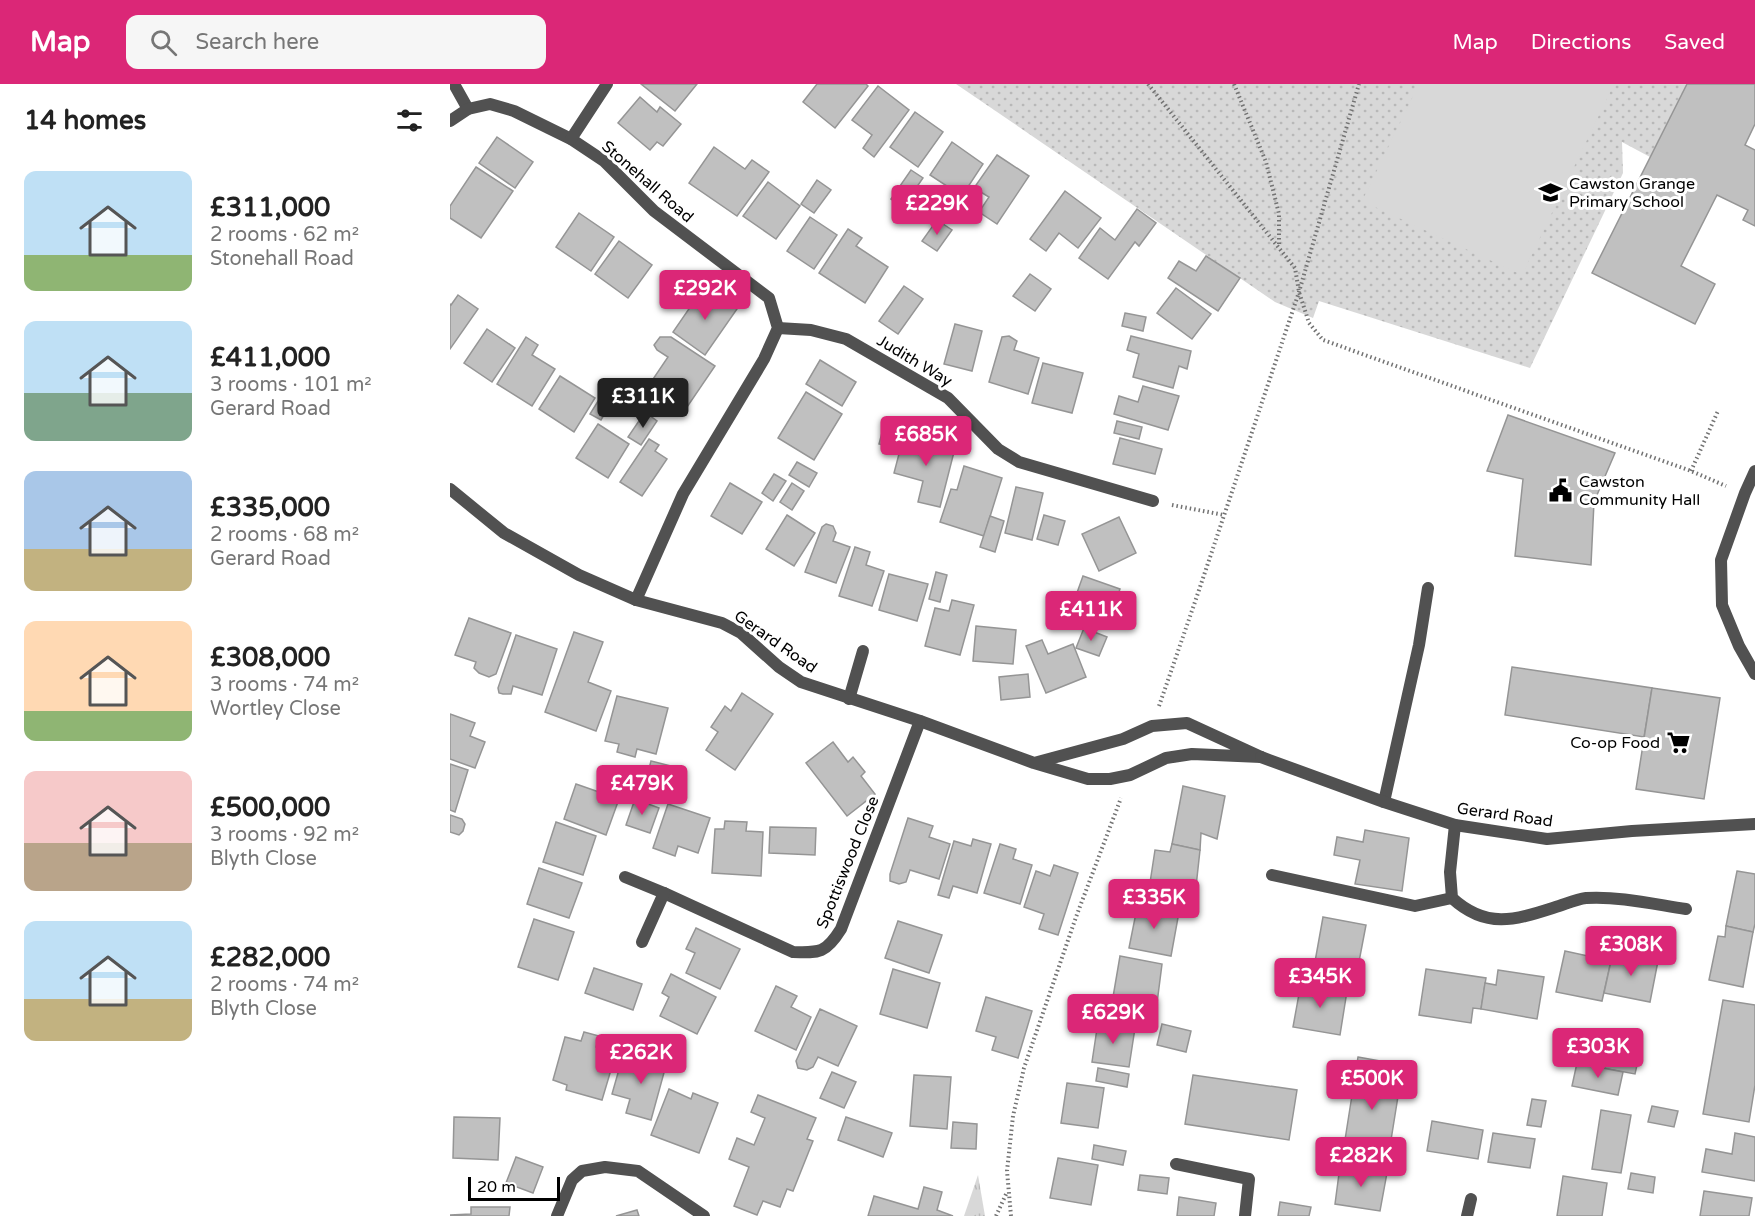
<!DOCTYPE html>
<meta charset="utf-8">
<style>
body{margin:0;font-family:"Varela Round",sans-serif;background:#f6f6f6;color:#222;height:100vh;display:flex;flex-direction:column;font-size:22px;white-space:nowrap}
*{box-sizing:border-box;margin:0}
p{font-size:20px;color:#767676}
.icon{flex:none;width:33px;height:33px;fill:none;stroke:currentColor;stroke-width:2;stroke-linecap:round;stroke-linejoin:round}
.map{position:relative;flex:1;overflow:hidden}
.drawer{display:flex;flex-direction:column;background:#fff;width:450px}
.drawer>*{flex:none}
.scale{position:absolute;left:18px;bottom:15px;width:92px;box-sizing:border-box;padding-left:6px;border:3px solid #000;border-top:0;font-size:16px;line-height:21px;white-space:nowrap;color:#000;-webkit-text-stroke:4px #fff;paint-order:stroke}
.price{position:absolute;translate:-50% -51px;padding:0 14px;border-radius:6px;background:#db2777;color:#fff;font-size:20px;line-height:39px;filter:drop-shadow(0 2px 3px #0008)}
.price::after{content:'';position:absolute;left:50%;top:36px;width:18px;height:14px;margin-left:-9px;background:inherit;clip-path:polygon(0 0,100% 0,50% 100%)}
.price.active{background:#222;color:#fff}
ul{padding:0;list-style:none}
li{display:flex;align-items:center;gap:18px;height:150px;padding:0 24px}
li span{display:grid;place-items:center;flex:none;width:168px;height:120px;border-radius:12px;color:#555}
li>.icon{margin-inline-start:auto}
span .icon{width:72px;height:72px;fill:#fffc;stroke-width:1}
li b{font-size:26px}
h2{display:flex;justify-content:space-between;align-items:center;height:72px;padding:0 24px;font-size:26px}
header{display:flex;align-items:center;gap:36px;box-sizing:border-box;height:84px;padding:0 30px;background:#db2777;color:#fff}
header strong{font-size:28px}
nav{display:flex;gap:33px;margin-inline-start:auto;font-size:21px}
.search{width:420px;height:54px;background:#f6f6f6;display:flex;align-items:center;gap:15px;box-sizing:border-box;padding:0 21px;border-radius:12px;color:#767676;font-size:22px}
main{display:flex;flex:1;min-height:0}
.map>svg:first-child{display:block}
.grass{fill:url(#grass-tufts)}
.park{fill:url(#park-dots)}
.pitch{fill:#d8d8d8}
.building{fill:#c0c0c0;stroke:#959595;stroke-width:1.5}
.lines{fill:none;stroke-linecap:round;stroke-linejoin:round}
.path{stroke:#737373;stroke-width:4;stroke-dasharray:1.5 3;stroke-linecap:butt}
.lane{stroke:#515151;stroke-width:12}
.street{stroke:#515151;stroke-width:12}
.labels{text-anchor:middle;stroke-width:6;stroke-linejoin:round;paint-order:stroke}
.street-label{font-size:16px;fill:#000;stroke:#fff}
.poi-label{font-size:16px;fill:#000;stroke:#fff;text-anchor:start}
</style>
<header>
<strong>Map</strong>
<div class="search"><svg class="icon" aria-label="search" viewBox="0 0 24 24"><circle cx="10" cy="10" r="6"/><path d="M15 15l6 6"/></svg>Search here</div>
<nav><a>Map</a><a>Directions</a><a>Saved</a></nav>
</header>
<main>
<section class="drawer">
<h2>14 homes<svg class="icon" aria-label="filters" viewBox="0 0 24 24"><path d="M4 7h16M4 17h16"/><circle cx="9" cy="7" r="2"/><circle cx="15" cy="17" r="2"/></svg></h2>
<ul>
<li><span style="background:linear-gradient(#bfe0f5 70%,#8fb573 0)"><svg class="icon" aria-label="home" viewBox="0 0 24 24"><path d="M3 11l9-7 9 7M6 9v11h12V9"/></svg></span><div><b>£311,000</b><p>2 rooms · 62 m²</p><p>Stonehall Road</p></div></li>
<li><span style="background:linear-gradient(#bfe0f5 60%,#7fa58c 0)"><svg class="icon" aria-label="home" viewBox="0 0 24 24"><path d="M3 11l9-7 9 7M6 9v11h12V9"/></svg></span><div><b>£411,000</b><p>3 rooms · 101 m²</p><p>Gerard Road</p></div></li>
<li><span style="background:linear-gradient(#a9c7e8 65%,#c2b280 0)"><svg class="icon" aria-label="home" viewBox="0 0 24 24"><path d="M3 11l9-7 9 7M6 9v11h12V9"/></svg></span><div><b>£335,000</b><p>2 rooms · 68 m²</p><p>Gerard Road</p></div></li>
<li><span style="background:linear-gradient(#ffd9b3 75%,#8fb573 0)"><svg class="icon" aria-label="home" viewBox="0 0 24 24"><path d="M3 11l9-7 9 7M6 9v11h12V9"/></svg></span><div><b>£308,000</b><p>3 rooms · 74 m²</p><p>Wortley Close</p></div></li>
<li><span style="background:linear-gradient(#f6c9c9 60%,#b9a48a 0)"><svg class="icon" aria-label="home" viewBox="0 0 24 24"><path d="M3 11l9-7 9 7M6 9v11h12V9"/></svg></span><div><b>£500,000</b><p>3 rooms · 92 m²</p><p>Blyth Close</p></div></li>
<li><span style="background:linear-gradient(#bfe0f5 65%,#c2b280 0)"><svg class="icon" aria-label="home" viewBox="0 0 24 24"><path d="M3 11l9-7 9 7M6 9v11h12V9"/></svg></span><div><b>£282,000</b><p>2 rooms · 74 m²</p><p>Blyth Close</p></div></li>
</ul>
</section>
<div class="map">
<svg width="1305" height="1132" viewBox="0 0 1305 1132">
<defs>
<pattern id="grass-tufts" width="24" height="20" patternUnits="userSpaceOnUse" patternTransform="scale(1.5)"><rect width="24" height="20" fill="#d8d8d8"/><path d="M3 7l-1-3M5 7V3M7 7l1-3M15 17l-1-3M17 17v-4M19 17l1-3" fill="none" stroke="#b8b8b8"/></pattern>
<pattern id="park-dots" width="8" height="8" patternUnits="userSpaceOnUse" patternTransform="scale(1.5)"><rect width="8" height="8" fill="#d8d8d8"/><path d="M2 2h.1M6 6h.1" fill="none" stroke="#b8b8b8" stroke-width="1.8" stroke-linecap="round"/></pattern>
</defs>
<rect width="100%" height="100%" fill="#fff"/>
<polygon class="grass" points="528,1091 535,1132 514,1132"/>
<polygon class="park" points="506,0 1237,0 1200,73 1172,58 1173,89 1080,284 869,217 863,234 825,218"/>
<polygon class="pitch" points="969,0 1164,0 1072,191 912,117"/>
<g class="building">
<polygon points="191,0 247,0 225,27"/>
<polygon points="367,0 416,0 418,2 385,44 353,18"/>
<polygon points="1237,0 1305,0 1305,40 1295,61 1305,66 1305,142 1293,136 1298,126 1267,111 1231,182 1265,200 1245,240 1142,189"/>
<polygon points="428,2 459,26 424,73 413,64 422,51 402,36"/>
<polygon points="190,13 207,28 210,23 231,40 213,62 207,58 200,66 168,39"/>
<polygon points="465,28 493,48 468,83 440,63"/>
<polygon points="47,53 83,78 65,104 29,79"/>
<polygon points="502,58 533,80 512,112 480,91"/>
<polygon points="264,63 295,85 302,76 319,88 287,132 239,99"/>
<polygon points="547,71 579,92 547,140 529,128 539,113 524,104"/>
<polygon points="26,83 63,107 31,154 0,134 0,122"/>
<polygon points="461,86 473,94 453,123 441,115"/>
<polygon points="367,96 381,106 364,129 351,120"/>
<polygon points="318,98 350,122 326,155 293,132"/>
<polygon points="615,107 651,134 628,164 609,149 596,167 580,155"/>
<polygon points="687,125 706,139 689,162 685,158 658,195 629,174 650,144 665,156"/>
<polygon points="129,129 164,153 141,187 106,163"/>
<polygon points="360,133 387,151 364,185 337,167"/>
<polygon points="487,136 502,146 487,167 472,157"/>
<polygon points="398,145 412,154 406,162 438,183 415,219 369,189"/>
<polygon points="169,157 202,181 178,214 145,190"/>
<polygon points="756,172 790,194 768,227 718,194 729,177 746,187"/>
<polygon points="580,190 601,205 585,227 563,212"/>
<polygon points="454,202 473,215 448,250 429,237"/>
<polygon points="254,203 287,225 255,271 223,248"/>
<polygon points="726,204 761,230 742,255 707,229"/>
<polygon points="8,211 28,225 0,265 0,220 1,221"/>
<polygon points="675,229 696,233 693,247 672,242"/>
<polygon points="505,240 532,247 522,287 494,280"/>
<polygon points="37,245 65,264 42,298 14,279"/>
<polygon points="559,252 567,257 564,266 589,274 578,310 539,298 552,253"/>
<polygon points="681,252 741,267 737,285 729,282 723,304 683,293 689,270 677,266"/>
<polygon points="76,253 88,261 82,271 105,285 82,322 47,300"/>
<polygon points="210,253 221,253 265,282 233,329 197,304 218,273 207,266 204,261"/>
<polygon points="370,276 406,298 392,322 356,300"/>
<polygon points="593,279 633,289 622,329 582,319"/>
<polygon points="110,292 145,314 124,348 89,325"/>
<polygon points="693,302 729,312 718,346 664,330 669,312 688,318"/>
<polygon points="155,306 165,312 151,336 140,330"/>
<polygon points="356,308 392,330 364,376 328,354"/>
<polygon points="195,328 207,337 191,361 178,353"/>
<polygon points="1058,331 1165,369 1144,418 1141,481 1065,472 1073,395 1037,387"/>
<polygon points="436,334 450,338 443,363 429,360"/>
<polygon points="667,337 692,343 689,355 664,349"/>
<polygon points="148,340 179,360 158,394 126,374"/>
<polygon points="454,351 505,364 490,423 468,418 473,397 444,389"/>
<polygon points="670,354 712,365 705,390 663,380"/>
<polygon points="199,355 209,361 205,367 217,375 192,412 170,398"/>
<polygon points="347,378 367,389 359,403 339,391"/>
<polygon points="514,382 552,394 534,452 490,438 501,405 507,406"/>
<polygon points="324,390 336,397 323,417 312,409"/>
<polygon points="280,399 312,418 292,450 261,432"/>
<polygon points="342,399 354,407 342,426 330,418"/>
<polygon points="566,403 593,409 582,456 555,449"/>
<polygon points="337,431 365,449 344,482 316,465"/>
<polygon points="594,431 615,437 608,461 587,455"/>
<polygon points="540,432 554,437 545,468 530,463"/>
<polygon points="669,433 686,469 649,487 632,450"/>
<polygon points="376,440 383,442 386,449 383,457 400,463 386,499 355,488 372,443"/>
<polygon points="405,463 420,468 416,481 434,487 422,522 389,512"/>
<polygon points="486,488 497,491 490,518 479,515"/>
<polygon points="439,490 478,500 467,537 429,526"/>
<polygon points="633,492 670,505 656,544 619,531"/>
<polygon points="502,516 524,521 510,571 475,562 485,524 499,527"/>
<polygon points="19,534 61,549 46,590 39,593 29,589 24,584 26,578 5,571"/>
<polygon points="526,542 566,546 563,580 523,577"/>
<polygon points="634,544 657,553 649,572 626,564"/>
<polygon points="124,548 153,558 138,598 161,607 146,647 95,628"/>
<polygon points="66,551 107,565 92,611 63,602 61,610 53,610 49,609 48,604"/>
<polygon points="592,556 598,570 623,560 636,593 596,609 576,562"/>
<polygon points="1062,583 1202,604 1194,653 1055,631"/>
<polygon points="578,590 580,613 551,616 549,593"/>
<polygon points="1202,604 1270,614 1254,715 1186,705"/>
<polygon points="292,609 323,630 285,686 256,666 268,648 261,643 275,622 281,627"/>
<polygon points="167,612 218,624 206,670 187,665 185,673 167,668 169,660 155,657"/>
<polygon points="0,630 25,639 20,652 35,658 25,684 0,675"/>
<polygon points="383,658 398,678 403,673 415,688 411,692 425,710 397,732 356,679"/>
<polygon points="201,677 225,683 218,711 194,704"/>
<polygon points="0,680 18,686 5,728 0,726"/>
<polygon points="126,700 169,715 156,751 114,735"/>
<polygon points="733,702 775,712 767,755 751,749 750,766 722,760"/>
<polygon points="185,715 209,724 200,749 176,741"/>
<polygon points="218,720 260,734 248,769 228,762 225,772 203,764"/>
<polygon points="0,731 12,735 15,740 13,747 9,751 0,748"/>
<polygon points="458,734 483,742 479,753 500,760 489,795 460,786 456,798 449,800 440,797 440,790"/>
<polygon points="275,737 297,738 296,747 313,748 311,792 262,789 265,745 274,745"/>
<polygon points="106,738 146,752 133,791 93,778"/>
<polygon points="320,743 366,744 365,771 319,769"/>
<polygon points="915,746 959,754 952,807 905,800 910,776 884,771 887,753 913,758"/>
<polygon points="523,755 541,760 527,809 503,802 499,814 488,811 504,757 521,762"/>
<polygon points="550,760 566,765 563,775 582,781 570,820 534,809"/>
<polygon points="722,760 750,766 744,821 698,812 705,766 720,768"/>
<polygon points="604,781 628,789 608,851 589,845 594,830 574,823 586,787 600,792"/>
<polygon points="89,784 132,799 119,834 77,820"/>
<polygon points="1287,787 1305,790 1305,840 1303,848 1276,842"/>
<polygon points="688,819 729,828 721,872 679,864"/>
<polygon points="873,833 916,841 903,909 897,907 861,900"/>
<polygon points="84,835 124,848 108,896 68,883"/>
<polygon points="448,837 492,851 479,889 435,874"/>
<polygon points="1276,842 1303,848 1293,903 1259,896 1268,852 1275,853"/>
<polygon points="246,844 290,865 270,905 236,889 245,869 236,865"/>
<polygon points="1115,867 1161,877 1152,917 1106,908"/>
<polygon points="1163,868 1208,877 1200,918 1154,909"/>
<polygon points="670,872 712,880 706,927 662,919"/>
<polygon points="144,884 192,900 183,926 135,909"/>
<polygon points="443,885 490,899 477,944 430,930"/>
<polygon points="976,885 1036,894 1031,925 1023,924 1021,939 969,931"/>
<polygon points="1048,886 1094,893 1087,935 1031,925 1035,899 1046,901"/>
<polygon points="221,890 266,913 247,950 210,932 219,913 212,909"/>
<polygon points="851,899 897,907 890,951 843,943"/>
<polygon points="326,902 347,912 341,923 361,933 346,966 305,947"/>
<polygon points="536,913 582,927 568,974 542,966 546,953 526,947"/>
<polygon points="1273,916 1305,921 1305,1001 1299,1038 1253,1030"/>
<polygon points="370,925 407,942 388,982 368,973 363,983 357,986 348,984 346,977"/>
<polygon points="648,938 685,944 679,983 642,978"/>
<polygon points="712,940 741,947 736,968 707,961"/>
<polygon points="134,948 149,952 146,963 166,969 152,1016 116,1006 117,1001 103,996 115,953 131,957"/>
<polygon points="1146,959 1190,968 1185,990 1142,982"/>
<polygon points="203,970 218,974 201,1036 176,1029 180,1015 162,1010 172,975 199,982"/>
<polygon points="908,973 953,981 937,1081 892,1075"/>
<polygon points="1127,979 1173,988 1168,1011 1122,1002"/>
<polygon points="648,984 679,990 677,1003 646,997"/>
<polygon points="382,988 406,998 394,1024 370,1014"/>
<polygon points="464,991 501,993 497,1045 460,1042"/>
<polygon points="743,991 847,1006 839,1056 735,1040"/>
<polygon points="617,999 654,1004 648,1044 611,1039"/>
<polygon points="219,1005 241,1015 243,1009 268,1019 249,1069 201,1051"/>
<polygon points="308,1011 366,1034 357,1055 363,1057 343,1107 337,1105 330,1123 313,1117 307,1131 284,1122 299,1083 279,1075 287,1054 304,1061 315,1034 301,1028"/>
<polygon points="1082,1015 1096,1017 1091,1043 1077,1041"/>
<polygon points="1202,1022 1228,1027 1224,1043 1198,1038"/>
<polygon points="1151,1026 1181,1031 1171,1089 1142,1085"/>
<polygon points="4,1033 50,1034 48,1076 3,1074"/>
<polygon points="396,1033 442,1049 433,1073 388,1056"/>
<polygon points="982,1037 1033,1046 1028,1075 977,1067"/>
<polygon points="503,1038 527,1040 526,1065 501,1064"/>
<polygon points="1043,1049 1085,1055 1080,1084 1038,1078"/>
<polygon points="1285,1049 1305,1053 1305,1097 1252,1088 1256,1065 1282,1070"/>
<polygon points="644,1061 676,1067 673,1081 642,1075"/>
<polygon points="66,1073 93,1083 83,1109 56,1099"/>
<polygon points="608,1074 648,1081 641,1121 600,1114"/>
<polygon points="890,1082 937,1089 930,1127 885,1120"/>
<polygon points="1181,1089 1205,1093 1203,1109 1178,1105"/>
<polygon points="690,1091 719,1094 717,1110 688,1106"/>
<polygon points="1113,1092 1157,1099 1152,1132 1107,1132"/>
<polygon points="474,1103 492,1108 487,1126 503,1132 418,1132 424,1112 468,1125"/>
<polygon points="1254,1107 1302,1114 1299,1132 1250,1132"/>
<polygon points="729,1113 766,1119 764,1132 727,1132"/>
<polygon points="830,1118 861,1123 859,1132 828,1132"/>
<polygon points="21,1123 60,1123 59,1132 0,1132 0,1131 21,1130"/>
<polygon points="187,1126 189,1132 166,1132"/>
</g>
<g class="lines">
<g class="path">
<polyline points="698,0 845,184 849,208 859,239 873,256 1241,387 1276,402"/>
<polyline points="784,0 816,78 829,130 829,163"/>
<polyline points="1241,387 1268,327"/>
<polyline points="722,421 774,431"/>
<polyline points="709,622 745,518 849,208 909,0"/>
<polyline points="546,1132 557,1108"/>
<polyline points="561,1132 557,1087 563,1032 574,984 626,833 671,714"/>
</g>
<g class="lane">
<polyline points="399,615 413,567"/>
<polyline points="934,718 969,561 978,504"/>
<polyline points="822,791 965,822 1002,814"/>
</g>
<g class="street">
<polyline points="4,0 18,25"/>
<polyline points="0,37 18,25 40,20 64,27 121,55 154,77 204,127 319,214 328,244 314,275 233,410 186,516"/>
<polyline points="121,55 157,0"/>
<polyline points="328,244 361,246 396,255 498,314 548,365 569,378 703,417"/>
<polyline points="1305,387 1295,409 1271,476 1272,521 1289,562 1305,590"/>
<polyline points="0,405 54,449 129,491 186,516 272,539 291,549 329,583 351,598 470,637 584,679 638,695 660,695 680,691 716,674 742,670 811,673 737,639 702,642 673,655 584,679"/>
<polyline points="811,673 934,718 1005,741 1097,755 1182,747 1305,740"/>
<path d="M 1005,741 L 1000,788 L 1002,814 C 1038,847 1068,835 1109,822 C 1118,819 1127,815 1136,814 C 1169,812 1203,820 1236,825"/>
<path d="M 175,793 L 214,809 L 343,868 C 370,869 376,869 391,845 L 470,637"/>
<polyline points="192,858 214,809"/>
<polyline points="726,1080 799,1095 795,1132"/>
<polyline points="107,1132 122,1096 132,1087 155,1083 188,1087 254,1132"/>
<polyline points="1017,1132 1021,1115"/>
</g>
</g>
<defs>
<symbol id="school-bare" viewBox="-9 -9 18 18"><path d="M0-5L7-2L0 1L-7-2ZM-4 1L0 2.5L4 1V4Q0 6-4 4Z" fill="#000" stroke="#fff" stroke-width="2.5" paint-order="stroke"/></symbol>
<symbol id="civic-bare" viewBox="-9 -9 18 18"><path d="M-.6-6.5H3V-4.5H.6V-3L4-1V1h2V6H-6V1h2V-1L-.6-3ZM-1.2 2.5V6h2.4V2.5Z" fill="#000" stroke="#fff" stroke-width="2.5" paint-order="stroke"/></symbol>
<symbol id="supermarket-bare" viewBox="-9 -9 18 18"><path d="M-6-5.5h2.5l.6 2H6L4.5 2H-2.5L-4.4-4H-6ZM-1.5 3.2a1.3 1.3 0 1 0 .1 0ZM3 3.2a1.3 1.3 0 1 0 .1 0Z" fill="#000" stroke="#fff" stroke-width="2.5" paint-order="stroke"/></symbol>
</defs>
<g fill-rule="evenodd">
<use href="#school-bare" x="1084" y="92" width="33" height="33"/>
<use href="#civic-bare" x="1094" y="390" width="33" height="33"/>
<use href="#supermarket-bare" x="1212" y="642" width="33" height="33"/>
</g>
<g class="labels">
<g class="street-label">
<text transform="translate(198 97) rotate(41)" y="6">Stonehall Road</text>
<text transform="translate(465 276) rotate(31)" y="6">Judith Way</text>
<text transform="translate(326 557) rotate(35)" y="6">Gerard Road</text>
<text transform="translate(1055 730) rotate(8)" y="6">Gerard Road</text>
<text transform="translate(397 778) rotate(-68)" y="6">Spottiswood Close</text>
</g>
<g class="poi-label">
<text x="1119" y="105">Cawston Grange<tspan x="1119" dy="18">Primary School</tspan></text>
<text x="1129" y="403">Cawston<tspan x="1129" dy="18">Community Hall</tspan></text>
<text x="1210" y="664" text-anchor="end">Co-op Food</text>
</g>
</g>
</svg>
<div class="scale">20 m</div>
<b class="price" style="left:487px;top:152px">£229K</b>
<b class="price" style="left:255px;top:237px">£292K</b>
<b class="price active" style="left:193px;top:345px">£311K</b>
<b class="price" style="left:476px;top:383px">£685K</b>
<b class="price" style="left:641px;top:558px">£411K</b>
<b class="price" style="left:192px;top:732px">£479K</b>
<b class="price" style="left:704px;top:846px">£335K</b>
<b class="price" style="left:1181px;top:893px">£308K</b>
<b class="price" style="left:870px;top:925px">£345K</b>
<b class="price" style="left:663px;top:961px">£629K</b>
<b class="price" style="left:1148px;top:995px">£303K</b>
<b class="price" style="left:191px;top:1001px">£262K</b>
<b class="price" style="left:922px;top:1027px">£500K</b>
<b class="price" style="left:911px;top:1104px">£282K</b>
</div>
</main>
